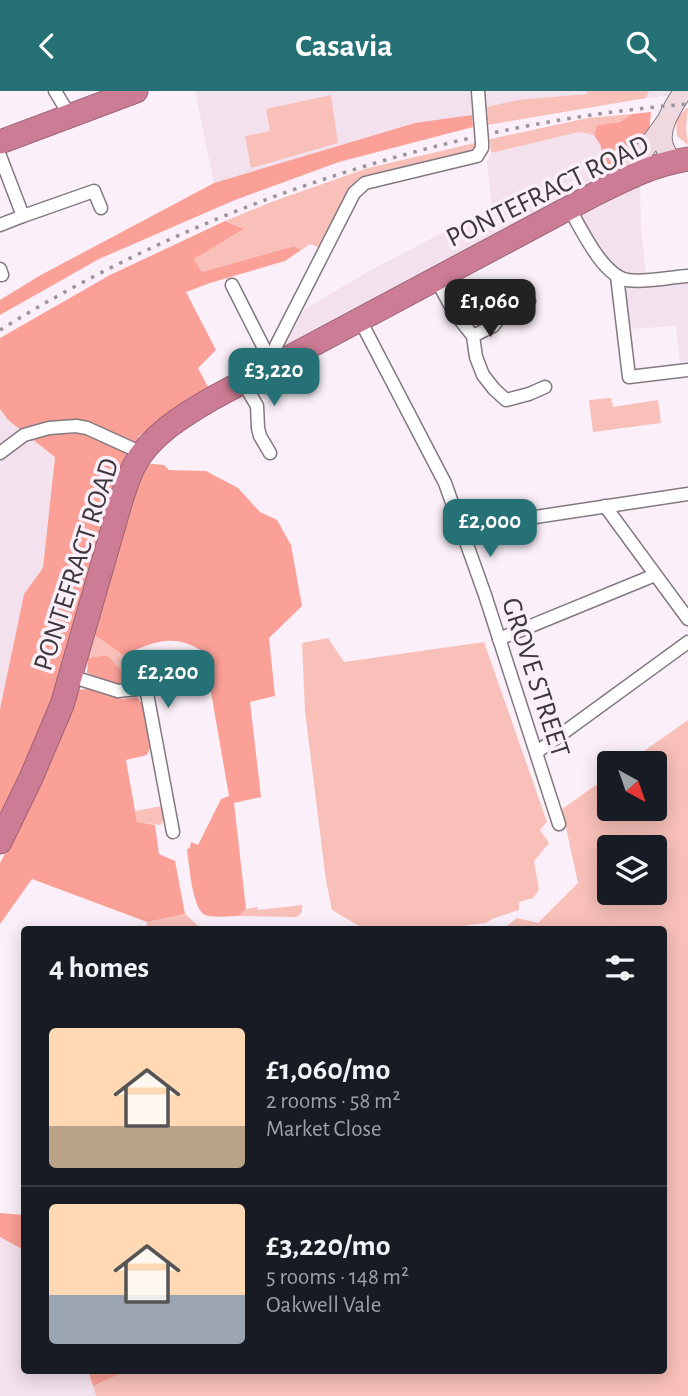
<!DOCTYPE html>
<meta charset="utf-8">
<style>
body{margin:0;font-family:"Alegreya Sans",sans-serif;background:#242831;color:#f1f3f6;height:100vh;display:flex;flex-direction:column;font-size:26px;white-space:nowrap}
*{box-sizing:border-box;margin:0}
p{font-size:23px;color:#9ea1a6}
.icon{flex:none;width:38px;height:38px;fill:none;stroke:currentColor;stroke-width:2;stroke-linecap:round;stroke-linejoin:round}
.map{position:relative;flex:1;overflow:hidden}
.panel{position:absolute;left:21px;top:835px;width:646px;height:448px;display:flex;flex-direction:column;background:#171b24;border-radius:7px;box-shadow:0 4px 18px #0003}
.panel>*{flex:none}
.needle{width:46px;rotate:140deg}
.buttons{position:absolute;left:597px;top:660px;display:grid;gap:14px}
.buttons a{display:grid;place-items:center;width:70px;height:70px;border-radius:7px;background:#171b24;box-shadow:0 4px 18px #0003;font-size:35px}
.price{position:absolute;translate:-50% -60px;padding:0 16px;border-radius:14px;background:#267176;color:#fff;font-size:23px;line-height:46px;filter:drop-shadow(0 2px 4px #0008)}
.price::after{content:'';position:absolute;left:50%;top:42px;width:21px;height:16px;margin-left:-10px;background:inherit;clip-path:polygon(0 0,100% 0,50% 100%)}
.price.active{background:#222;color:#fff}
ul{padding:0;list-style:none}
li{display:flex;align-items:center;gap:21px;height:175px;padding:0 28px}
li+li{border-top:2px solid #363941}
li span{display:grid;place-items:center;flex:none;width:196px;height:140px;border-radius:7px;color:#555}
li>.icon{margin-inline-start:auto}
span .icon{width:84px;height:84px;fill:#fffc;stroke-width:1}
li b{font-size:30px}
h2{display:flex;justify-content:space-between;align-items:center;height:84px;padding:0 28px;font-size:30px}
header{display:flex;justify-content:space-between;align-items:center;height:91px;padding:0 28px;background:#267176;color:#fff;font-size:32px;font-weight:700}
.map>svg:first-child{display:block}
.built{fill:#f3e1ee}
.green{fill:#f8c0b9;fill-rule:evenodd}
.forest{fill:#fba096}
.lines{fill:none;stroke-linecap:round;stroke-linejoin:round}
.street-casing{stroke:#837980;stroke-width:15}
.secondary-casing{stroke:#837980;stroke-width:20}
.highway-casing{stroke:#9b6476;stroke-width:25}
.street{stroke:#fff;stroke-width:12}
.secondary{stroke:#f0d8df;stroke-width:18}
.highway{stroke:#cd7c95;stroke-width:23}
.rail{stroke:#9d959c;stroke-width:3.5;stroke-dasharray:3.5 7;stroke-linecap:butt}
.street-bridge-casing{stroke:#837980;stroke-width:15;stroke-linecap:butt}
.street-bridge{stroke:#fff;stroke-width:12}
.labels{text-anchor:middle;stroke-width:7;stroke-linejoin:round;paint-order:stroke}
.street-label{font-size:28px;fill:#3d383c;stroke:#fbf0f9}
</style>
<header><svg class="icon" aria-label="back" viewBox="0 0 24 24"><path d="M15 5l-7 7 7 7"/></svg>Casavia<svg class="icon" aria-label="search" viewBox="0 0 24 24"><circle cx="10" cy="10" r="6"/><path d="M15 15l6 6"/></svg></header>
<div class="map">
<svg width="688" height="1305" viewBox="0 0 688 1305">
<rect width="100%" height="100%" fill="#fbf0f9"/>
<g class="built">
<polygon points="195,0 688,0 688,3 646,7 642,1 487,16 472,24 415,33 214,92"/>
<polygon points="579,41 594,44 601,55 602,73 609,87 289,255 286,252 305,218 371,179 492,116 487,71 491,62"/>
<polygon points="640,91 641,138 647,192 688,189 688,270 680,271 676,235 628,238 623,194 579,122"/>
<polygon points="0,318 8,329 55,366 43,477 24,503 0,618"/>
<polygon points="0,1138 24,1147 24,1279 88,1279 96,1305 0,1305"/>
</g>
<g class="green">
<polygon points="587,0 649,0 646,7 488,34 487,16 518,9 587,3"/>
<polygon points="331,4 338,52 251,77 245,45 270,40 266,18"/>
<polygon points="687,17 688,17 686,37 688,54 677,45 676,28"/>
<polygon points="632,23 620,31 597,34 594,44 579,41 491,62 490,48 588,27"/>
<polygon points="475,52 476,59 470,64 374,85 320,157 310,153 301,159 294,155 202,181 194,168 244,138 225,130 274,110 368,77"/>
<polygon points="611,307 613,316 658,309 661,332 593,341 589,309"/>
<polygon points="93,543 123,564 133,560 135,577 121,579 107,564 88,567"/>
<polygon points="328,547 344,571 484,551 547,731 540,739 549,752 534,770 539,799 533,807 519,811 519,819 492,828 486,832 439,838 364,838 332,819 326,790 305,620 302,552"/>
<path d="M 688,629 L 688,1305 L 96,1305 L 93,1295 L 129,1279 L 663,1279 L 663,838 L 503,838 L 517,827 L 538,832 L 578,792 L 562,718 L 609,685 L 609,718 L 654,718 L 654,672 L 627,672 ZM 609,756 L 654,756 L 654,802 L 609,802 Z"/>
<polygon points="162,715 164,728 161,734 137,731 135,720"/>
<polygon points="302,814 302,821 297,826 239,825 246,818 257,816 258,819"/>
<polygon points="185,823 202,838 146,838 147,831"/>
</g>
<g class="forest">
<polygon points="651,21 648,51 620,73 602,73 601,55 594,44 597,34 620,31 632,23"/>
<polygon points="472,24 473,36 339,71 235,109 99,168 0,224 0,209 39,185 214,92 415,32"/>
<polygon points="225,130 244,138 194,168 202,181 294,155 301,159 285,170 210,192 186,201 216,259 198,277 209,298 199,309 139,345 106,423 50,616 0,730 0,618 24,503 43,477 55,366 8,329 0,318 0,247 110,184"/>
<path d="M 143,372 L 164,374 L 169,379 L 206,380 L 238,397 L 260,421 L 277,429 L 291,454 L 302,515 L 269,547 L 275,605 L 250,611 L 261,706 L 234,712 L 246,818 L 239,825 C 231,825 212,827 205,824 C 192,818 189,772 187,758 L 190,757 L 191,751 L 198,754 L 221,708 L 229,705 L 204,561 C 173,541 154,551 123,564 L 93,543 Z"/>
<polygon points="107,564 121,579 122,585 136,583 131,591 117,594 87,582 88,567"/>
<polygon points="87,598 123,608 137,606 144,615 151,654 147,664 126,669 137,731 155,734 159,763 175,770 185,823 147,831 32,788 0,833 0,772 18,738 77,599"/>
<polygon points="0,1122 24,1124 24,1159 0,1146"/>
<polygon points="88,1279 129,1279 93,1295"/>
</g>
<g class="lines">
<defs>
<g id="street">
<polyline points="55,0 70,25"/>
<polyline points="478,0 480,26"/>
<polyline points="0,65 23,125 0,134"/>
<path d="M 569,117 C 581,137 602,184 627,189 C 646,192 669,186 688,185"/>
<polyline points="23,125 94,100 101,117"/>
<polyline points="0,178 2,184"/>
<polyline points="617,185 629,286 688,279"/>
<polyline points="436,188 454,221 473,245 476,266 483,284 494,298 506,309 529,303 545,296"/>
<polyline points="232,194 273,275"/>
<polyline points="360,229 445,392 485,504 559,733"/>
<polyline points="473,245 493,235 506,219 529,210"/>
<polyline points="281,270 277,263 276,255 354,102 365,92 477,65 482,57 482,51"/>
<polyline points="243,291 257,315 258,337 260,345 270,362"/>
<polyline points="0,362 24,344 49,337 76,335 87,337 142,362"/>
<polyline points="605,415 688,528"/>
<polyline points="462,437 688,403"/>
<polyline points="499,548 655,484"/>
<polyline points="70,585 118,600 146,597 173,741"/>
<polyline points="537,661 688,551"/>
</g>
<g id="secondary">
<path d="M 672,71 C 669,66 666,60 664,55 C 658,36 674,15 683,0"/>
<polyline points="624,88 665,31"/>
</g>
<g id="highway">
<polyline points="0,51 136,0"/>
<path d="M 0,751 L 31,687 L 62,614 L 122,406 C 126,395 129,385 134,375 C 150,344 184,324 213,307 L 595,103 C 625,88 654,73 688,68"/>
</g>
</defs>
<use href="#street" class="street-casing"/>
<use href="#secondary" class="secondary-casing"/>
<use href="#highway" class="highway-casing"/>
<use href="#street" class="street"/>
<use href="#secondary" class="secondary"/>
<use href="#highway" class="highway"/>
<path class="rail" d="M 0,239 C 202,113 451,32 688,13"/>
<defs>
<polyline id="street-bridge" points="480,26 482,51"/>
</defs>
<use href="#street-bridge" class="street-bridge-casing"/>
<use href="#street-bridge" class="street-bridge"/>
</g>
<g class="labels">
<g class="street-label">
<text transform="translate(547 99) rotate(-26)" y="10">PONTEFRACT ROAD</text>
<text transform="translate(75 473) rotate(-72)" y="10">PONTEFRACT ROAD</text>
<text transform="translate(537 586) rotate(72)" y="10">GROVE STREET</text>
</g>
</g>
</svg>
<div class="buttons">
<a><svg class="needle" viewBox="-14 -14 28 28"><path d="M0-13l5 13h-10z" fill="#e53935"/><path d="M0 13l5-13h-10z" fill="#9ea1a6"/></svg></a>
<a><svg class="icon" aria-label="layers" viewBox="0 0 24 24"><path d="M12 4l9 5-9 5-9-5zM3 14l9 5 9-5"/></svg></a>
</div>
<b class="price active" style="left:490px;top:248px">£1,060</b>
<b class="price" style="left:274px;top:317px">£3,220</b>
<b class="price" style="left:490px;top:468px">£2,000</b>
<b class="price" style="left:168px;top:619px">£2,200</b>
<section class="panel">
<h2>4 homes<svg class="icon" aria-label="filters" viewBox="0 0 24 24"><path d="M4 7h16M4 17h16"/><circle cx="9" cy="7" r="2"/><circle cx="15" cy="17" r="2"/></svg></h2>
<ul>
<li><span style="background:linear-gradient(#ffd9b3 70%,#b9a48a 0)"><svg class="icon" aria-label="home" viewBox="0 0 24 24"><path d="M3 11l9-7 9 7M6 9v11h12V9"/></svg></span><div><b>£1,060/mo</b><p>2 rooms · 58 m²</p><p>Market Close</p></div></li>
<li><span style="background:linear-gradient(#ffd9b3 65%,#9aa5b1 0)"><svg class="icon" aria-label="home" viewBox="0 0 24 24"><path d="M3 11l9-7 9 7M6 9v11h12V9"/></svg></span><div><b>£3,220/mo</b><p>5 rooms · 148 m²</p><p>Oakwell Vale</p></div></li>
</ul>
</section>
</div>
